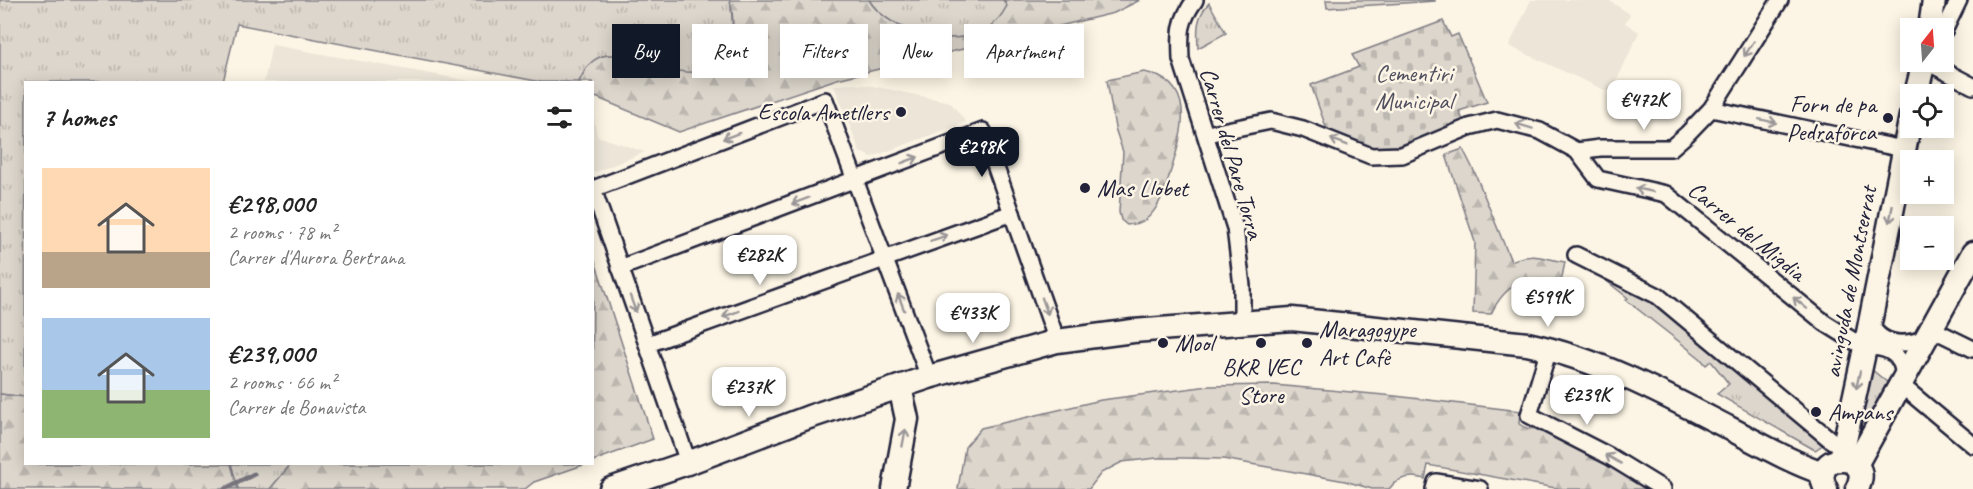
<!DOCTYPE html>
<meta charset="utf-8">
<style>
body{margin:0;font-family:Caveat,sans-serif;background:#f2f2f2;color:#222;height:100vh;display:flex;flex-direction:column;font-size:22px;white-space:nowrap}
*{box-sizing:border-box;margin:0}
p{font-size:20px;color:#767676}
.icon{flex:none;width:33px;height:33px;fill:none;stroke:currentColor;stroke-width:2;stroke-linecap:round;stroke-linejoin:round}
.map{position:relative;flex:1;overflow:hidden}
.side{position:absolute;left:24px;top:81px;width:570px;height:384px;display:flex;flex-direction:column;background:#fff;border-radius:0px;box-shadow:0 3px 15px #0003}
.side>*{flex:none}
.hud{position:absolute;left:612px;top:24px;width:570px;height:54px;display:flex;gap:12px}
.needle{width:39px;rotate:17deg}
.tools{position:absolute;left:1900px;top:18px;display:grid;gap:12px}
.tools a{display:grid;place-items:center;width:54px;height:54px;border-radius:0px;background:#fff;box-shadow:0 3px 15px #0003;font-size:30px}
.price{position:absolute;translate:-50% -51px;padding:0 14px;border-radius:12px;background:#fff;color:#222;font-size:20px;line-height:39px;filter:drop-shadow(0 2px 3px #0008)}
.price::after{content:'';position:absolute;left:50%;top:36px;width:18px;height:14px;margin-left:-9px;background:inherit;clip-path:polygon(0 0,100% 0,50% 100%)}
.price.active{background:#111827;color:#fff}
ul{padding:0;list-style:none}
li{display:flex;align-items:center;gap:18px;height:150px;padding:0 18px}
li span{display:grid;place-items:center;flex:none;width:168px;height:120px;border-radius:0px;color:#555}
li>.icon{margin-inline-start:auto}
span .icon{width:72px;height:72px;fill:#fffc;stroke-width:1}
li b{font-size:26px}
h2{display:flex;justify-content:space-between;align-items:center;height:72px;padding:0 18px;font-size:26px}
.chip{padding:0 21px;border-radius:0px;background:#fff;box-shadow:0 3px 15px #0003;font-size:21px;line-height:54px}
.chip.active{background:#111827;color:#fff}
.map>svg:first-child{display:block}
.built{fill:#ece5d8}
.grass{fill:url(#grass-tufts);stroke:#7f7c84;stroke-width:1.5}
.forest{fill:url(#forest-firs);stroke:#7f7c84;stroke-width:1.5}
.cemetery{fill:url(#cemetery-stones);stroke:#7f7c84;stroke-width:1.5}
.garden{fill:#dcd6cc;stroke:#7f7c84;stroke-width:1.5}
.lines{fill:none;stroke-linecap:round;stroke-linejoin:round}
.stream{stroke:#78757e;stroke-width:5}
.street-casing{stroke:#22223b;stroke-width:20}
.secondary-casing{stroke:#22223b;stroke-width:27}
.street{stroke:#fcf5e5;stroke-width:15}
.secondary{stroke:#fcf5e5;stroke-width:22}
.oneway{stroke:#9a9698}
.poi-dot{fill:#22223b;stroke:#fcf5e5;stroke-width:2}
.labels{text-anchor:middle;stroke-width:5;stroke-linejoin:round;paint-order:stroke}
.park-label{font-size:24px;fill:#504f5f;stroke:#fcf5e5}
.poi-label{font-size:24px;fill:#22223b;stroke:#fcf5e5;text-anchor:start}
.street-label{font-size:24px;fill:#22223b;stroke:#fcf5e5}
</style>
<div class="map">
<svg width="1973" height="489" viewBox="0 0 1973 489">
<defs>
<pattern id="grass-tufts" width="24" height="20" patternUnits="userSpaceOnUse" patternTransform="scale(1.5)"><rect width="24" height="20" fill="#dcd6cc"/><path d="M3 7l-1-3M5 7V3M7 7l1-3M15 17l-1-3M17 17v-4M19 17l1-3" fill="none" stroke="#bcb7b0"/></pattern>
<pattern id="forest-firs" width="22" height="20" patternUnits="userSpaceOnUse" patternTransform="scale(1.5)"><rect width="22" height="20" fill="#dcd6cc"/><path d="M5 1l3.5 6h-7zM16 11l3.5 6h-7z" fill="#bcb7b0"/></pattern>
<pattern id="cemetery-stones" width="16" height="16" patternUnits="userSpaceOnUse" patternTransform="scale(1.5)"><rect width="16" height="16" fill="#dcd6cc"/><path d="M2 7V4a2 2 0 0 1 4 0v3zM10 15v-3a2 2 0 0 1 4 0v3z" fill="#bcb7b0"/></pattern>
</defs>
<rect width="100%" height="100%" fill="#fcf5e5"/>
<filter id="ink" filterUnits="userSpaceOnUse"><feTurbulence type="fractalNoise" baseFrequency=".0167" numOctaves="2"/><feDisplacementMap in="SourceGraphic" scale="12" xChannelSelector="R" yChannelSelector="G"/><feConvolveMatrix kernelMatrix="1 2 1 2 8 2 1 2 1" color-interpolation-filters="sRGB"/></filter>
<g filter="url(#ink)">
<g class="built">
<polygon points="1531,0 1608,0 1630,14 1625,23 1639,32 1611,93 1509,46"/>
<polygon points="272,45 470,81 470,82 264,82"/>
<polygon points="853,84 872,86 950,102 966,122 872,157 860,152 834,85"/>
<polygon points="593,112 597,136 645,152 593,173"/>
</g>
<g class="grass">
<path d="M 0,0 L 730,0 C 733,21 736,45 720,62 C 699,83 660,67 636,60 C 626,58 613,53 603,56 C 589,61 585,70 579,82 L 541,82 L 237,24 L 223,82 L 26,82 L 25,397 L 0,394 Z"/>
<path d="M 869,0 L 1003,0 L 1007,6 C 1002,15 995,25 986,30 C 953,49 888,32 869,0 Z"/>
<path d="M 1209,3 L 1226,33 L 1198,48 C 1197,30 1196,17 1209,3 Z"/>
<polygon points="1604,279 1653,303 1824,444 1815,450 1717,394 1729,384 1711,361 1706,365 1700,358 1626,300 1628,298"/>
<polygon points="1871,369 1888,383 1864,428 1858,426"/>
<polygon points="231,464 291,464 270,489 238,489"/>
</g>
<g class="forest">
<path d="M 730,0 L 869,0 C 888,32 953,49 986,30 C 995,25 1002,15 1007,6 L 1004,0 L 1140,0 L 1114,13 L 837,79 L 679,132 L 593,96 L 592,82 L 579,82 C 585,70 589,60 603,56 C 639,48 694,95 723,58 C 736,42 734,19 730,0 Z"/>
<path d="M 1144,72 C 1196,82 1184,130 1172,167 C 1166,185 1161,208 1145,220 C 1139,224 1134,224 1127,225 L 1121,220 L 1119,212 L 1123,152 L 1115,128 L 1107,80 Z"/>
<path d="M 1463,149 L 1475,173 L 1511,261 C 1533,252 1542,258 1565,262 L 1561,282 C 1527,275 1506,282 1491,314 L 1473,313 L 1475,242 L 1446,155 Z"/>
<polygon points="593,255 653,439 593,461 592,461"/>
<path d="M 1274,385 L 1395,396 L 1520,411 L 1519,424 C 1532,433 1534,425 1545,430 C 1580,446 1614,468 1646,489 L 1561,489 L 1428,465 L 1425,479 C 1411,475 1398,477 1389,489 L 1372,489 L 1345,481 L 1223,459 L 1185,458 L 1157,458 L 1122,462 L 1101,473 L 1089,489 L 958,489 L 965,447 L 981,428 L 1101,400 L 1209,386 Z"/>
<polygon points="0,394 25,397 26,464 231,464 238,489 0,489"/>
<polygon points="291,464 586,464 534,482 525,489 270,489"/>
</g>
<polygon class="cemetery" points="1443,21 1451,37 1458,34 1487,102 1459,111 1464,122 1390,149 1371,148 1327,130 1311,85 1359,67 1352,55"/>
<polygon class="garden" points="1326,0 1435,0 1435,1 1327,8"/>
<g class="lines">
<polyline class="stream" points="225,489 254,474"/>
<defs>
<g id="street">
<path d="M 1195,0 C 1179,22 1180,33 1181,59 L 1235,228 L 1242,286 L 1242,322"/>
<polyline points="1944,31 1959,0"/>
<polyline points="1927,62 1973,86"/>
<polyline points="1711,109 1903,149"/>
<path d="M 1207,134 L 1271,121 L 1303,129 L 1371,156 L 1402,155 L 1469,127 L 1497,120 L 1540,131 L 1577,151 L 1598,179 L 1666,194 L 1825,323 L 1865,348 C 1888,345 1906,356 1903,381"/>
<polyline points="1577,151 1600,148 1671,148 1687,134 1711,109 1780,0"/>
<polyline points="1576,255 1658,296 1832,441 1844,445"/>
<polyline points="620,268 983,131 1057,341"/>
<path d="M 1870,323 C 1881,347 1905,346 1927,338"/>
<polyline points="1932,329 1973,349"/>
<polyline points="648,344 1012,213"/>
<polyline points="1549,349 1529,415 1609,456 1663,489"/>
<polyline points="1901,385 1973,445"/>
<polyline points="688,462 593,189 825,100 929,377"/>
<polyline points="1434,489 1436,482 1480,489"/>
</g>
<g id="secondary">
<polyline points="1930,28 1934,0"/>
<polyline points="1916,94 1924,62"/>
<polyline points="1841,459 1865,348 1911,116"/>
<polyline points="1856,465 1973,253"/>
<path d="M 611,489 L 693,461 L 809,417 L 929,377 L 1057,341 L 1133,331 L 1292,319 L 1527,344 C 1599,359 1664,394 1729,428 C 1760,444 1790,462 1823,473"/>
<polyline points="894,489 907,419 900,387"/>
<path d="M 1826,489 C 1806,452 1877,449 1857,489"/>
</g>
</defs>
<use href="#street" class="street-casing"/>
<use href="#secondary" class="secondary-casing"/>
<use href="#street" class="street"/>
<use href="#secondary" class="secondary"/>
</g>
<defs><path id="oneway-shaft" d="M-6 0H5M1.5-3L5.5 0L1.5 3" fill="none" stroke-width="1.6" stroke-linecap="round" stroke-linejoin="round" transform="scale(1.5)"/></defs>
<g class="oneway">
<use href="#oneway-shaft" transform="translate(1749 49) rotate(123)"/>
<use href="#oneway-shaft" transform="translate(1768 121) rotate(12)"/>
<use href="#oneway-shaft" transform="translate(1524 126) rotate(-163)"/>
<use href="#oneway-shaft" transform="translate(731 136) rotate(159)"/>
<use href="#oneway-shaft" transform="translate(1339 142) rotate(-159)"/>
<use href="#oneway-shaft" transform="translate(910 160) rotate(-21)"/>
<use href="#oneway-shaft" transform="translate(1644 190) rotate(-168)"/>
<use href="#oneway-shaft" transform="translate(800 201) rotate(160)"/>
<use href="#oneway-shaft" transform="translate(1891 214) rotate(101)"/>
<use href="#oneway-shaft" transform="translate(939 238) rotate(-19)"/>
<use href="#oneway-shaft" transform="translate(901 302) rotate(-111)"/>
<use href="#oneway-shaft" transform="translate(1800 303) rotate(-141)"/>
<use href="#oneway-shaft" transform="translate(633 304) rotate(70)"/>
<use href="#oneway-shaft" transform="translate(1045 306) rotate(70)"/>
<use href="#oneway-shaft" transform="translate(731 314) rotate(160)"/>
<use href="#oneway-shaft" transform="translate(1858 380) rotate(102)"/>
<use href="#oneway-shaft" transform="translate(904 438) rotate(-79)"/>
<use href="#oneway-shaft" transform="translate(1613 459) rotate(-150)"/>
</g>
</g>
<g class="poi-dot">
<circle cx="901" cy="112" r="6"/>
<circle cx="1888" cy="118" r="6"/>
<circle cx="1085" cy="188" r="6"/>
<circle cx="1163" cy="343" r="6"/>
<circle cx="1261" cy="343" r="6"/>
<circle cx="1307" cy="343" r="6"/>
<circle cx="1816" cy="412" r="6"/>
</g>
<g class="labels">
<g class="park-label">
<text x="1414" y="81">Cementiri<tspan x="1414" dy="28">Municipal</tspan></text>
</g>
<g class="poi-label">
<text x="1876" y="112" text-anchor="end">Forn de pa<tspan x="1876" dy="28">Pedraforca</tspan></text>
<text x="889" y="120" text-anchor="end">Escola Ametllers</text>
<text x="1097" y="196">Mas Llobet</text>
<text x="1319" y="337">Maragogype<tspan x="1319" dy="28">Art Cafè</tspan></text>
<text x="1175" y="351">Mool</text>
<text x="1261" y="375" text-anchor="middle">BKR VEC<tspan x="1261" dy="28">Store</tspan></text>
<text x="1828" y="420">Ampans</text>
</g>
<g class="street-label">
<text transform="translate(1232 153) rotate(74)" y="8">Carrer del Pare Torra</text>
<text transform="translate(1747 231) rotate(39)" y="8">Carrer del Migdia</text>
<text transform="translate(1850 282) rotate(-79)" y="8">avinguda de Montserrat</text>
</g>
</g>
</svg>
<div class="tools">
<a><svg class="needle" viewBox="-14 -14 28 28"><path d="M0-13l5 13h-10z" fill="#e53935"/><path d="M0 13l5-13h-10z" fill="#767676"/></svg></a>
<a><svg class="icon" aria-label="locate" viewBox="0 0 24 24"><circle cx="12" cy="12" r="6"/><path d="M12 2v4M12 18v4M2 12h4M18 12h4"/></svg></a>
<a>+</a>
<a>−</a>
</div>
<b class="price" style="left:1644px;top:131px">€472K</b>
<b class="price active" style="left:982px;top:178px">€298K</b>
<b class="price" style="left:760px;top:286px">€282K</b>
<b class="price" style="left:1548px;top:328px">€599K</b>
<b class="price" style="left:973px;top:344px">€433K</b>
<b class="price" style="left:749px;top:418px">€237K</b>
<b class="price" style="left:1587px;top:426px">€239K</b>
<div class="hud">
<a class="chip active">Buy</a>
<a class="chip">Rent</a>
<a class="chip">Filters</a>
<a class="chip">New</a>
<a class="chip">Apartment</a>
</div>
<section class="side">
<h2>7 homes<svg class="icon" aria-label="filters" viewBox="0 0 24 24"><path d="M4 7h16M4 17h16"/><circle cx="9" cy="7" r="2"/><circle cx="15" cy="17" r="2"/></svg></h2>
<ul>
<li><span style="background:linear-gradient(#ffd9b3 70%,#b9a48a 0)"><svg class="icon" aria-label="home" viewBox="0 0 24 24"><path d="M3 11l9-7 9 7M6 9v11h12V9"/></svg></span><div><b>€298,000</b><p>2 rooms · 78 m²</p><p>Carrer d'Aurora Bertrana</p></div></li>
<li><span style="background:linear-gradient(#a9c7e8 60%,#8fb573 0)"><svg class="icon" aria-label="home" viewBox="0 0 24 24"><path d="M3 11l9-7 9 7M6 9v11h12V9"/></svg></span><div><b>€239,000</b><p>2 rooms · 66 m²</p><p>Carrer de Bonavista</p></div></li>
</ul>
</section>
</div>
